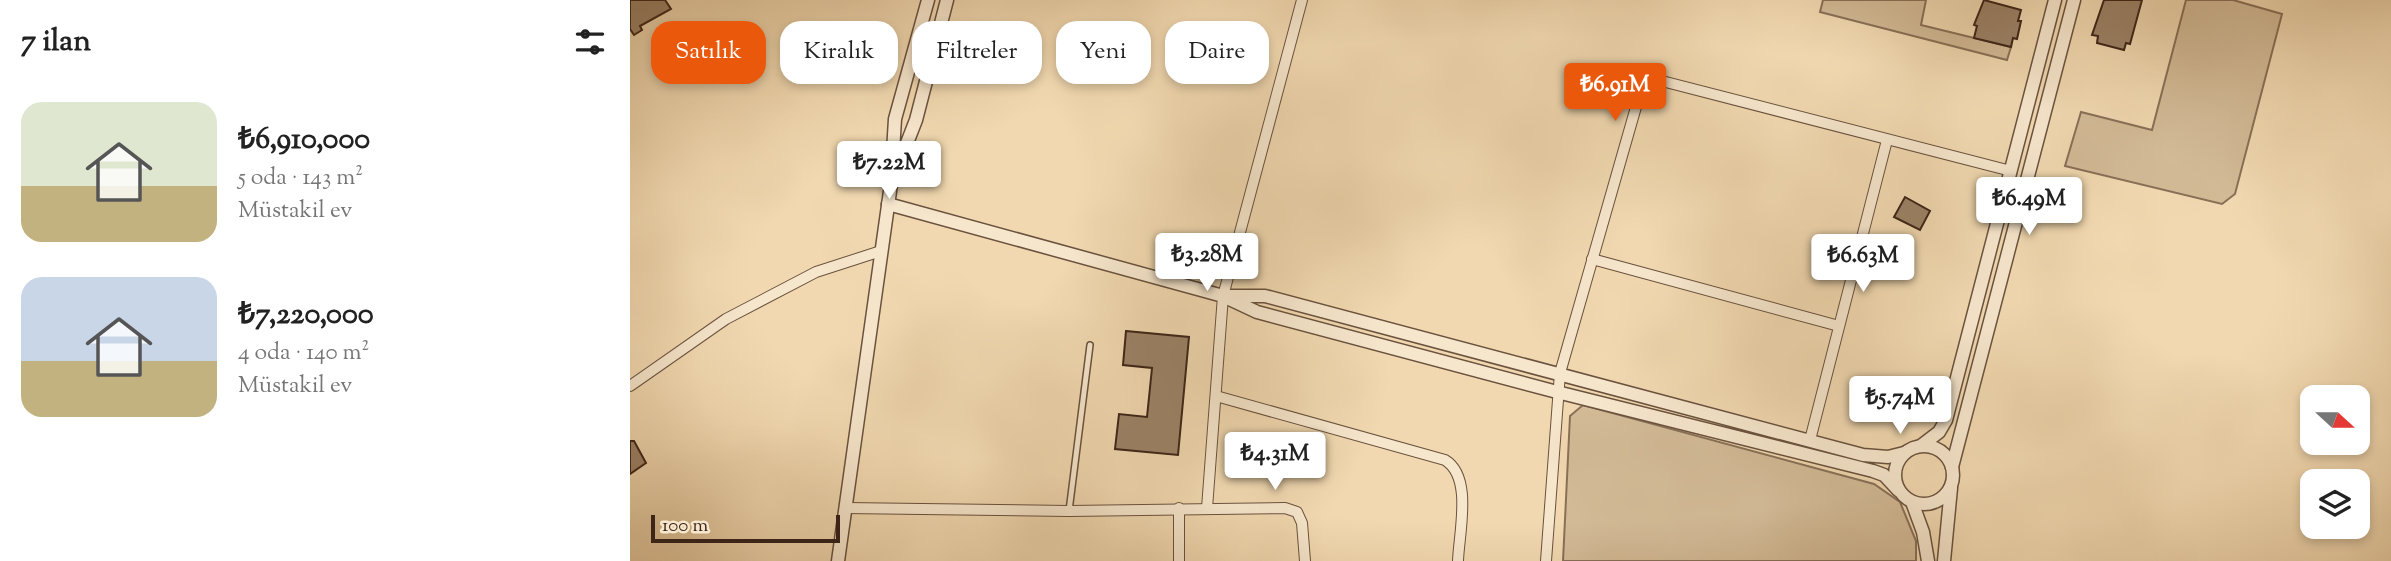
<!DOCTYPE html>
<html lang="tr">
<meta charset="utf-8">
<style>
body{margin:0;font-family:"Sorts Mill Goudy",serif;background:#f2f2f2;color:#222;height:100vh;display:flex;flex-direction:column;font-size:26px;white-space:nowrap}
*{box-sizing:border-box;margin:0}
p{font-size:23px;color:#767676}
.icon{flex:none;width:38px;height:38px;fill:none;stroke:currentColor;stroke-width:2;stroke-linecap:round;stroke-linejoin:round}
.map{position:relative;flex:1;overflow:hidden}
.side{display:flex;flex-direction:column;background:#fff;width:630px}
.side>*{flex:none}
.guide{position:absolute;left:21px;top:21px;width:665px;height:63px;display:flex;gap:14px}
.needle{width:46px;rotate:111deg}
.controls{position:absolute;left:1670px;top:385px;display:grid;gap:14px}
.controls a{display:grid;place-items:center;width:70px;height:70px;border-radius:14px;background:#fff;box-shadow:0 4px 10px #0003;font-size:35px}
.scale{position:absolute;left:21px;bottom:18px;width:189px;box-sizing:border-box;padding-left:7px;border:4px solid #3d2518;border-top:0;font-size:19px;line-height:24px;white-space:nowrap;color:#3d2518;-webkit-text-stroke:5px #f6e6cc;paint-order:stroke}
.price{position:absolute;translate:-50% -60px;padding:0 16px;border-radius:7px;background:#fff;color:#222;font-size:23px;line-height:46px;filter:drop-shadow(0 2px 4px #0008)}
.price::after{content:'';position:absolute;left:50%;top:42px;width:21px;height:16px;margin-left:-10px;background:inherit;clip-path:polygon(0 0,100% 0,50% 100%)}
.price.selected{background:#ea580c;color:#fff}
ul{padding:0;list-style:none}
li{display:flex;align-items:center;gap:21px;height:175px;padding:0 21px}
li span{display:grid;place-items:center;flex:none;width:196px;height:140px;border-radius:21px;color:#555}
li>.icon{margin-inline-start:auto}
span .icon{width:84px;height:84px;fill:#fffc;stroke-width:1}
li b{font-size:30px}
h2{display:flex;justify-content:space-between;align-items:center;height:84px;padding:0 21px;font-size:30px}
.tag{padding:0 24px;border-radius:21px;background:#fff;box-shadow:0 4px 10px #0003;font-size:24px;line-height:63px}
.tag.selected{background:#ea580c;color:#fff}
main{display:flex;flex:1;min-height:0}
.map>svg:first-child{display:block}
.green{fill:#d2ba96;stroke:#887057;stroke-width:2}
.building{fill:#9b8267;stroke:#3d2518;stroke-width:2}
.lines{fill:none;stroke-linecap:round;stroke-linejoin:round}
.service-casing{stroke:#6a523e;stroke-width:8}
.minor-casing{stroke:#6a523e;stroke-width:12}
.tertiary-casing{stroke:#6a523e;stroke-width:15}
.service{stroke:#f6e6cc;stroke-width:5}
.minor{stroke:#f6e6cc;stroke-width:10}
.tertiary{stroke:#f6e6cc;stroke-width:12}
</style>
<main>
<section class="side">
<h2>7 ilan<svg class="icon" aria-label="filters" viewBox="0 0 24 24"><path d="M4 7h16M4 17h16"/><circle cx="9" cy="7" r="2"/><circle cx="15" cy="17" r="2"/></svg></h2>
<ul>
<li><span style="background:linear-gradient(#dfe7d0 60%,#c2b280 0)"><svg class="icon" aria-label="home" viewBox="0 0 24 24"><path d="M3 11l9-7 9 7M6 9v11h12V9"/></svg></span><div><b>₺6,910,000</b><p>5 oda · 143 m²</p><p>Müstakil ev</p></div></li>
<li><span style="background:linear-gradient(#c9d6e8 60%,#c2b280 0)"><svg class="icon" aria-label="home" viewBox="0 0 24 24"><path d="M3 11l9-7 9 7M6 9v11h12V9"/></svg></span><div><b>₺7,220,000</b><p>4 oda · 140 m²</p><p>Müstakil ev</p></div></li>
</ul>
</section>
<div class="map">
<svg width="1761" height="561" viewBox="0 0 1761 561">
<rect width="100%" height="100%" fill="#f1d8b0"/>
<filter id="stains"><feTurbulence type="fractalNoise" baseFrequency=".00286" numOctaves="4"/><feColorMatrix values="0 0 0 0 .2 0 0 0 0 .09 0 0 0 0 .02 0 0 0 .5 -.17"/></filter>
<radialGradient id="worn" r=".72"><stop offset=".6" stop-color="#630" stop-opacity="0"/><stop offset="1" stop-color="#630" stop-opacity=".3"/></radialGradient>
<g class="green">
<polygon points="1193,0 1296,0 1291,25 1381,47 1377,60 1190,12"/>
<polygon points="1556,0 1603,0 1652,14 1605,194 1592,204 1435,166 1451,112 1522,130"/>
<polygon points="953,405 1244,484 1270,502 1286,541 1286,561 933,561 940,416"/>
</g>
<g class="building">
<polygon points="0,0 35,0 41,9 10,26 12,30 4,35 0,29"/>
<polygon points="1354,0 1391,10 1388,21 1391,21 1387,39 1383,38 1381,47 1344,38 1347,26 1344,25"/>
<polygon points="1474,0 1512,0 1500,44 1496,43 1494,50 1467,43 1468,36 1462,35"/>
<polygon points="1275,197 1300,211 1290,230 1264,217"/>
<polygon points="496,331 559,337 548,455 485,449 489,414 517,417 522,368 493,365"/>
<polygon points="0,441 4,441 16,463 0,474"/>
</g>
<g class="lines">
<defs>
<polyline id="service" points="439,511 460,345"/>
<g id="minor">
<polyline points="962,259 1209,326"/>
<polyline points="0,386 96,319 186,272 251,251"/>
<path d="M 586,396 L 815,460 C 843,477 829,532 828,561"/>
<polyline points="1180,440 1257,140"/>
<polyline points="215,508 439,511 655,508 667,512 672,523 675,561"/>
<polyline points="549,508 549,561"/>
<polyline points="577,508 593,296 672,0"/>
<polyline points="916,561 930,373 1012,86 1018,81 1028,80 1381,171"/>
</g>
<g id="tertiary">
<polyline points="298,0 265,119 261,184 286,120 317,0"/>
<polyline points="258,204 593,296"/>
<polyline points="1292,445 1309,432 1316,420 1425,0"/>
<circle cx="1294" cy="475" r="29"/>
<polyline points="1322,467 1444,0"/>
<polyline points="1268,490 1254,475 1243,471 927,392 627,312 593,296 635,296 1233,455 1258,457 1274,453"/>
<polyline points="1282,502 1293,532 1298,561"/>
<polyline points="208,561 261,184"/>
<polyline points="1314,561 1321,488"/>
</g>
</defs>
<use href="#service" class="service-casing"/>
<use href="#minor" class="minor-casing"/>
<use href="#tertiary" class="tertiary-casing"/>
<use href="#service" class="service"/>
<use href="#minor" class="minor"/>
<use href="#tertiary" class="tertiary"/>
</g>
<rect width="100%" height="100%" filter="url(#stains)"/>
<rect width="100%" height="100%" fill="url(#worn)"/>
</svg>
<div class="controls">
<a><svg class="needle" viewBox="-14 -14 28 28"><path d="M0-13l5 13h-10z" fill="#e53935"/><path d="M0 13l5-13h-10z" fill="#767676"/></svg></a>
<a><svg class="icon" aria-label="layers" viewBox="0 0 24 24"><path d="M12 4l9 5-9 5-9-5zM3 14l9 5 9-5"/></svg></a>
</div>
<div class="scale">100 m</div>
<b class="price selected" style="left:985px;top:123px">₺6.91M</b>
<b class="price" style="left:259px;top:201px">₺7.22M</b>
<b class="price" style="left:1399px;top:237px">₺6.49M</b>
<b class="price" style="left:577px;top:293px">₺3.28M</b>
<b class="price" style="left:1233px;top:294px">₺6.63M</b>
<b class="price" style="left:1270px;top:436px">₺5.74M</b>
<b class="price" style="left:645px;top:492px">₺4.31M</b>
<div class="guide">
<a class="tag selected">Satılık</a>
<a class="tag">Kiralık</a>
<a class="tag">Filtreler</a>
<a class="tag">Yeni</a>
<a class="tag">Daire</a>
</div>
</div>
</main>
